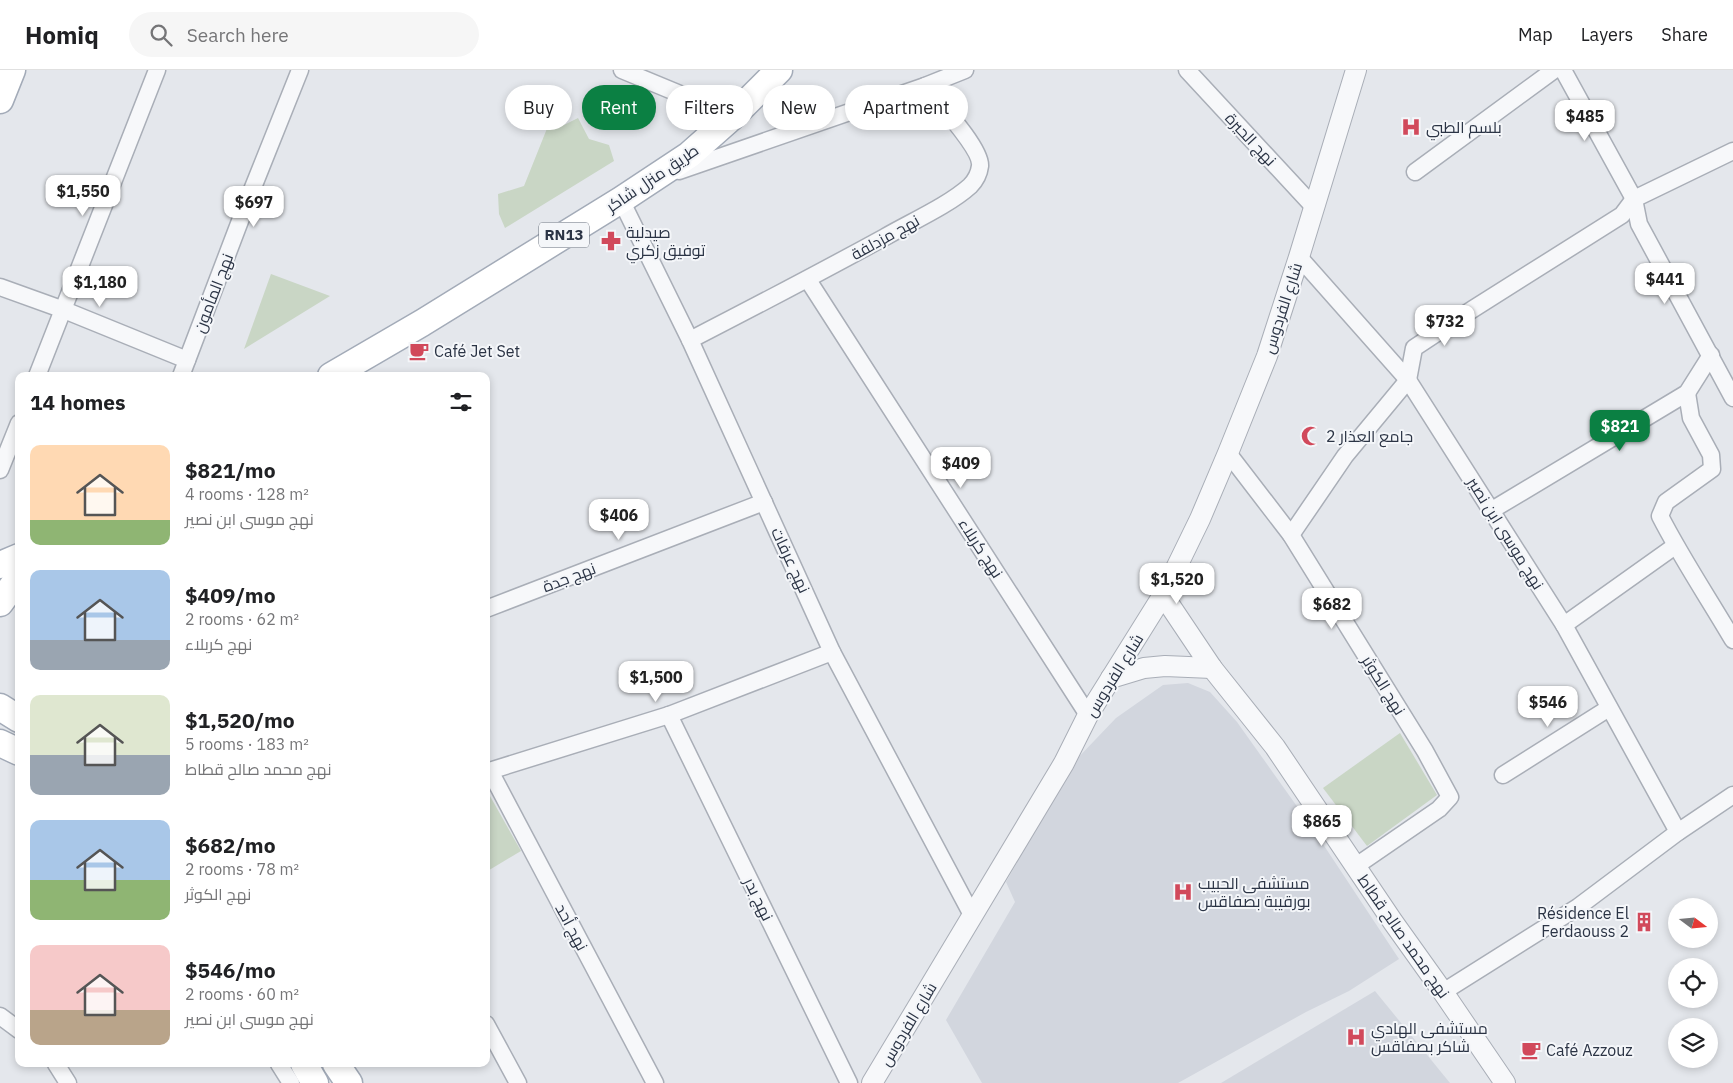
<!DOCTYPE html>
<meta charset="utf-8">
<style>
body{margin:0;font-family:"IBM Plex Sans",Cairo,sans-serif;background:#f6f6f6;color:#202124;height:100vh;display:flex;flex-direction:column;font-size:19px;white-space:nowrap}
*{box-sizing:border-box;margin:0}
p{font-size:16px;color:#757577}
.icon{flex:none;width:28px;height:28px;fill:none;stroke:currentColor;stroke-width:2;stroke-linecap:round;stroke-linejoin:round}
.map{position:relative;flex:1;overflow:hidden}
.side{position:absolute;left:15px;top:302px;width:475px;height:695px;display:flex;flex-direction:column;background:#fff;border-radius:10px;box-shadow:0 2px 8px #0003}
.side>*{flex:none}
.banner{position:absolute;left:505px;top:15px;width:475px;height:45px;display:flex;gap:10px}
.needle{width:32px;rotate:106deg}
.controls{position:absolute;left:1668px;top:828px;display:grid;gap:10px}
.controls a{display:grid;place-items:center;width:50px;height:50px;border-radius:50%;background:#fff;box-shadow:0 2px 8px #0003;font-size:25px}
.price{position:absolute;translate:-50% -42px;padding:0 11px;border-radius:10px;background:#fff;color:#222;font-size:16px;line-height:32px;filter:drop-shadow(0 1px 2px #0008)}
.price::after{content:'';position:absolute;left:50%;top:30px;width:15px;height:11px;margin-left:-8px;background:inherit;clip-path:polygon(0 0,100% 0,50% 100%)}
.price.on{background:#0b8043;color:#fff}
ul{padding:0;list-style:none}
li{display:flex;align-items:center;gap:15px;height:125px;padding:0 15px}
li span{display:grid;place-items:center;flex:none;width:140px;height:100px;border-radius:10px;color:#555}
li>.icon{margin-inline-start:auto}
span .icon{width:60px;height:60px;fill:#fffc;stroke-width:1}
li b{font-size:21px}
h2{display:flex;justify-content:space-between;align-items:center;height:60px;padding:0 15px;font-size:21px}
.pill{padding:0 18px;border-radius:22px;background:#fff;box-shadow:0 2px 8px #0003;font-size:18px;line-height:45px}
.pill.on{background:#0b8043;color:#fff}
header{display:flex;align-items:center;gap:30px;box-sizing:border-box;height:70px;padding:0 25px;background:#fff;border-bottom:1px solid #e0e0e0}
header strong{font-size:24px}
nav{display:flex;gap:28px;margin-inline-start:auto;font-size:18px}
.search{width:350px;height:45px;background:#f6f6f6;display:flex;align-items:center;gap:12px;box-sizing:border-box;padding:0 18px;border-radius:28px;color:#757577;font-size:19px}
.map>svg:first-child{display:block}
.built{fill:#d2d6de}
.green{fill:#c9d6c5}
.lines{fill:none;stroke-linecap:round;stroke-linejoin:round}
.minor-casing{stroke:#a9aeb7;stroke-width:19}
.tertiary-casing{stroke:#a9aeb7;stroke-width:22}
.primary-casing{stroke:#a3abb8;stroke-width:29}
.minor{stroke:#f7f8fa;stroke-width:16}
.tertiary{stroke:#f7f8fa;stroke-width:20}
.primary{stroke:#fff;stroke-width:26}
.labels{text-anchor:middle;stroke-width:4;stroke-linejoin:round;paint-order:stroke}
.shield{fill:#f4f6f9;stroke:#676e7b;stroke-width:1}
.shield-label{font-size:15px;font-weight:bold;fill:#2b3445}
.poi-label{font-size:16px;fill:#2b3445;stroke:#f4f6f9;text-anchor:start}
.street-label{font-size:16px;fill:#2b3445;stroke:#f4f6f9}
</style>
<header>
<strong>Homiq</strong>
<div class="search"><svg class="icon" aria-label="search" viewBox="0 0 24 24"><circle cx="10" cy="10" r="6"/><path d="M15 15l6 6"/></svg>Search here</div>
<nav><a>Map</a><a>Layers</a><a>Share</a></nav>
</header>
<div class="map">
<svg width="1733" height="1013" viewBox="0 0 1733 1013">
<rect width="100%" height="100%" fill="#e4e7ec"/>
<g class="built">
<polygon points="1188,613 1210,622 1237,652 1311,756 1399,889 1349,921 1306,942 1178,1013 982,1013 946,950 1015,832 1006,812 1073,693 1116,648 1163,615"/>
<polygon points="1375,921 1450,1013 1221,1013"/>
</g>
<g class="green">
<polygon points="557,48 564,55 578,48 589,69 609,75 614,91 505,158 499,144 498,124 524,116 550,51"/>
<polygon points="271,204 330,226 244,279"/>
<polygon points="1400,663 1437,725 1367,776 1323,718"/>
<polygon points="486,719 521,781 486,802"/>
</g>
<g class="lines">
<defs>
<g id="minor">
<polyline points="622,0 733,46"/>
<polyline points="1187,0 1314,137"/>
<polyline points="1563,0 1634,129 1639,154 1733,328"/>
<polyline points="679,101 925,16 965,0"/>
<polyline points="1415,102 1554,0"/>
<polyline points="621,130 690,270 832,582 972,845"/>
<polyline points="1299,187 1408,310 1564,555 1678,762"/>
<polyline points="808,210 1088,645"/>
<polyline points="0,217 64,240 187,290"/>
<path d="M 690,270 C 756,236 821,202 885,167 C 911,152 949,135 970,116 C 976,110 979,104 980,96 C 982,79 937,31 925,16"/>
<polyline points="37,306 157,0"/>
<polyline points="181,306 248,130 300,0"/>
<path d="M 1687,323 L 1691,348 L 1711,385 L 1712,399 L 1666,432 L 1660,446 C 1682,489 1709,529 1733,570"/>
<polyline points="1228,383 1291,465 1425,681 1450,727 1439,739 1356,796"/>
<polyline points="0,400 19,353"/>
<polyline points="1492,440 1687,323 1711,285"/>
<polyline points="1291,465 1345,386 1408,310 1414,278 1473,239 1622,145 1634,129 1733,81"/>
<polyline points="486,539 764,432"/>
<polyline points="1564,555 1675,476"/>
<polyline points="669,645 849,1013"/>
<polyline points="490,701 655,1013"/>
<polyline points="486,702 669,645 832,582"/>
<polyline points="1503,705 1609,638"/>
<polyline points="1443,922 1578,837 1678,762 1733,725"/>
<polyline points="0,946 19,960"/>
<polyline points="486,954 518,1013"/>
<polyline points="56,994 68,1013"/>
<polyline points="279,994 291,1013"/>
</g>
<g id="tertiary">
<polyline points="1163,525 1212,598 1275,677 1393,852 1443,922 1505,1013"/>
<polyline points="1111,608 1144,598 1165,596 1212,598"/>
<polyline points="872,1013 1064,693 1088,645 1163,525 1200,449 1228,383 1267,286 1299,187 1356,0"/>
</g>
<g id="primary">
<polyline points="0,30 12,0"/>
<polyline points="331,306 422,253 621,130 689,85 733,46 779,0"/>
<polyline points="0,495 19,487"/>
<polyline points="0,533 19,507"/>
<polyline points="0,637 19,649"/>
<polyline points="0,673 19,682"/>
<polyline points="304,994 315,1013"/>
<polyline points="336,994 349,1013"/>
</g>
</defs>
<use href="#minor" class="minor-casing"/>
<use href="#tertiary" class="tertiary-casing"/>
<use href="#primary" class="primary-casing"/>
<use href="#minor" class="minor"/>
<use href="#tertiary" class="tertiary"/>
<use href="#primary" class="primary"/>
</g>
<defs>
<symbol id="hospital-bare" viewBox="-9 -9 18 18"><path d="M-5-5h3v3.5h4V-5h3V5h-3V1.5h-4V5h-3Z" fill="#d1495b" stroke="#f4f6f9" stroke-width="2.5" paint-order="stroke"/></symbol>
<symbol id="pharmacy-bare" viewBox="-9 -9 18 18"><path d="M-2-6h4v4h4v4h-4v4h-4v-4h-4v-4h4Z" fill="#d1495b" stroke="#f4f6f9" stroke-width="2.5" paint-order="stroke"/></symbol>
<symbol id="cafe-bare" viewBox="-9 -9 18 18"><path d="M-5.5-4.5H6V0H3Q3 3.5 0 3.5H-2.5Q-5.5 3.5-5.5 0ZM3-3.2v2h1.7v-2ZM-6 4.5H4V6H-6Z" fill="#d1495b" stroke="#f4f6f9" stroke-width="2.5" paint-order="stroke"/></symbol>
<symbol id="mosque-bare" viewBox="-9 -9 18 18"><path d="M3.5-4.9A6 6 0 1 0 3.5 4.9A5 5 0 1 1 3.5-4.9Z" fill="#d1495b" stroke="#f4f6f9" stroke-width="2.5" paint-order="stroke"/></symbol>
<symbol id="building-bare" viewBox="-9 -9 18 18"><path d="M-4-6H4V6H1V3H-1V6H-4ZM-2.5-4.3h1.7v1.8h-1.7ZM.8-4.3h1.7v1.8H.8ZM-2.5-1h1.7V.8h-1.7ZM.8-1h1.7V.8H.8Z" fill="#d1495b" stroke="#f4f6f9" stroke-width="2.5" paint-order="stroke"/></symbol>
</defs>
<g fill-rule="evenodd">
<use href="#hospital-bare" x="1397" y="43" width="28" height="28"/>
<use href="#pharmacy-bare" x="597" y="157" width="28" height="28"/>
<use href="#cafe-bare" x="405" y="267" width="28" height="28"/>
<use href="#mosque-bare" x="1297" y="352" width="28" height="28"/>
<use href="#hospital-bare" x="1169" y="808" width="28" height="28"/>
<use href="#building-bare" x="1630" y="838" width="28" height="28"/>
<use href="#hospital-bare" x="1342" y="953" width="28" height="28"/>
<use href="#cafe-bare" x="1517" y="966" width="28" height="28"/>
</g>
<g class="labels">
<rect class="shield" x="539" y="152.5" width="50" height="25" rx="4"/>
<g class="shield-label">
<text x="564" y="170">RN13</text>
</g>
<g class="poi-label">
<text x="1426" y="63">بلسم الطبي</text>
<text x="626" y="168">صيدلية<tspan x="626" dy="18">توفيق زكري</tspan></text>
<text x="434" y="287">Café Jet Set</text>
<text x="1326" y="372">جامع العذار 2</text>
<text x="1198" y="819">مستشفى الحبيب<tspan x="1198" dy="18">بورقيبة بصفاقس</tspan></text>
<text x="1629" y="849" text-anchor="end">Résidence El<tspan x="1629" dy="18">Ferdaouss 2</tspan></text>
<text x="1371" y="964">مستشفى الهادي<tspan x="1371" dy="18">شاكر بصفاقس</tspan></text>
<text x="1546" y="986">Café Azzouz</text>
</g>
<g class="street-label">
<text transform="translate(1251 69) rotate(47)" y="6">نهج الحيرة</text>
<text transform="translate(652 108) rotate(-34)" y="6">طريق منزل شاكر</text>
<text transform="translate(885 167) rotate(-29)" y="6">نهج مزدلفة</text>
<text transform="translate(213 223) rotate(-69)" y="6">نهج المأمون</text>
<text transform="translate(1282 238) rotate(-72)" y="6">شارع الفردوس</text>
<text transform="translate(1506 463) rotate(58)" y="6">نهج موسى ابن نصير</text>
<text transform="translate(981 478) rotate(57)" y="6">نهج كربلاء</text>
<text transform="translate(791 490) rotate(65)" y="6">نهج عرفات</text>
<text transform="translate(569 507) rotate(-21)" y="6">نهج جدة</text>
<text transform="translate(1114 605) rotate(-58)" y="6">شارع الفردوس</text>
<text transform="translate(1384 615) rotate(58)" y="6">نهج الكوثر</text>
<text transform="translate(759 829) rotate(64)" y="6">نهج بدر</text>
<text transform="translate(572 857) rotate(62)" y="6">نهج أحد</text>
<text transform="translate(1404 866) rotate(55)" y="6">نهج محمد صالح قطاط</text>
<text transform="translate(908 954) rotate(-59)" y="6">شارع الفردوس</text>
</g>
</g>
</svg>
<div class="controls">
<a><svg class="needle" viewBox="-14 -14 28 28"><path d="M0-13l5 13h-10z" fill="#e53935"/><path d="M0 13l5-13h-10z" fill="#757577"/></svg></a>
<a><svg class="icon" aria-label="locate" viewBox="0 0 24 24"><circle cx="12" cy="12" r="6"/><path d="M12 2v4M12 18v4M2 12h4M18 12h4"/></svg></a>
<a><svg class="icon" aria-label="layers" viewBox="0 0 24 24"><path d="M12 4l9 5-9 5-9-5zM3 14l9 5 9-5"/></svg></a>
</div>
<b class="price" style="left:1585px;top:72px">$485</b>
<b class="price" style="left:83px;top:147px">$1,550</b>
<b class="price" style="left:254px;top:158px">$697</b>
<b class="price" style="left:1665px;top:235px">$441</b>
<b class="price" style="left:100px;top:238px">$1,180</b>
<b class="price" style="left:1445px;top:277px">$732</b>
<b class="price on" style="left:1620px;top:382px">$821</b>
<b class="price" style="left:961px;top:419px">$409</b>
<b class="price" style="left:619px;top:471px">$406</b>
<b class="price" style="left:1177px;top:535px">$1,520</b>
<b class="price" style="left:1332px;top:560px">$682</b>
<b class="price" style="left:656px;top:633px">$1,500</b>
<b class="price" style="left:1548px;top:658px">$546</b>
<b class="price" style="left:1322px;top:777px">$865</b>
<div class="banner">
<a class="pill">Buy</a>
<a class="pill on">Rent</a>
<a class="pill">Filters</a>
<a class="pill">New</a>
<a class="pill">Apartment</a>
</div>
<section class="side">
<h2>14 homes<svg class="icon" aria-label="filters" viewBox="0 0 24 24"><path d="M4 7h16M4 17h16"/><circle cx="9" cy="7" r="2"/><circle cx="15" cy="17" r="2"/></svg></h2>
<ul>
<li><span style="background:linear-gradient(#ffd9b3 75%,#8fb573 0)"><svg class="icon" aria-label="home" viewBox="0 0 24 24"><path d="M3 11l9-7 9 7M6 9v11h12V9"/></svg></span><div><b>$821/mo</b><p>4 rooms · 128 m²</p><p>نهج موسى ابن نصير</p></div></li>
<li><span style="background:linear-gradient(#a9c7e8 70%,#9aa5b1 0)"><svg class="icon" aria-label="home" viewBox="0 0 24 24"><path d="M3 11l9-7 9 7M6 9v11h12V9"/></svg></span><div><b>$409/mo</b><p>2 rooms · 62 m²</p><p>نهج كربلاء</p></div></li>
<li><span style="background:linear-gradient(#dfe7d0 60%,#9aa5b1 0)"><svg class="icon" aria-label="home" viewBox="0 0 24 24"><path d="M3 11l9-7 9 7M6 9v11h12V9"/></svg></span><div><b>$1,520/mo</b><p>5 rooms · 183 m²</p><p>نهج محمد صالح قطاط</p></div></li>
<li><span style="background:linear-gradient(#a9c7e8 60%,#8fb573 0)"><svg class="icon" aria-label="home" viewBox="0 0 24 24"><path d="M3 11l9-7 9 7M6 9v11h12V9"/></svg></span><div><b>$682/mo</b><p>2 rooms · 78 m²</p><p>نهج الكوثر</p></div></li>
<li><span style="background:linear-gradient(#f6c9c9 65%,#b9a48a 0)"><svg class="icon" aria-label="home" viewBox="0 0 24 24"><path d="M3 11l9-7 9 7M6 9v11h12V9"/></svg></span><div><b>$546/mo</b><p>2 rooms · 60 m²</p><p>نهج موسى ابن نصير</p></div></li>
</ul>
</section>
</div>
